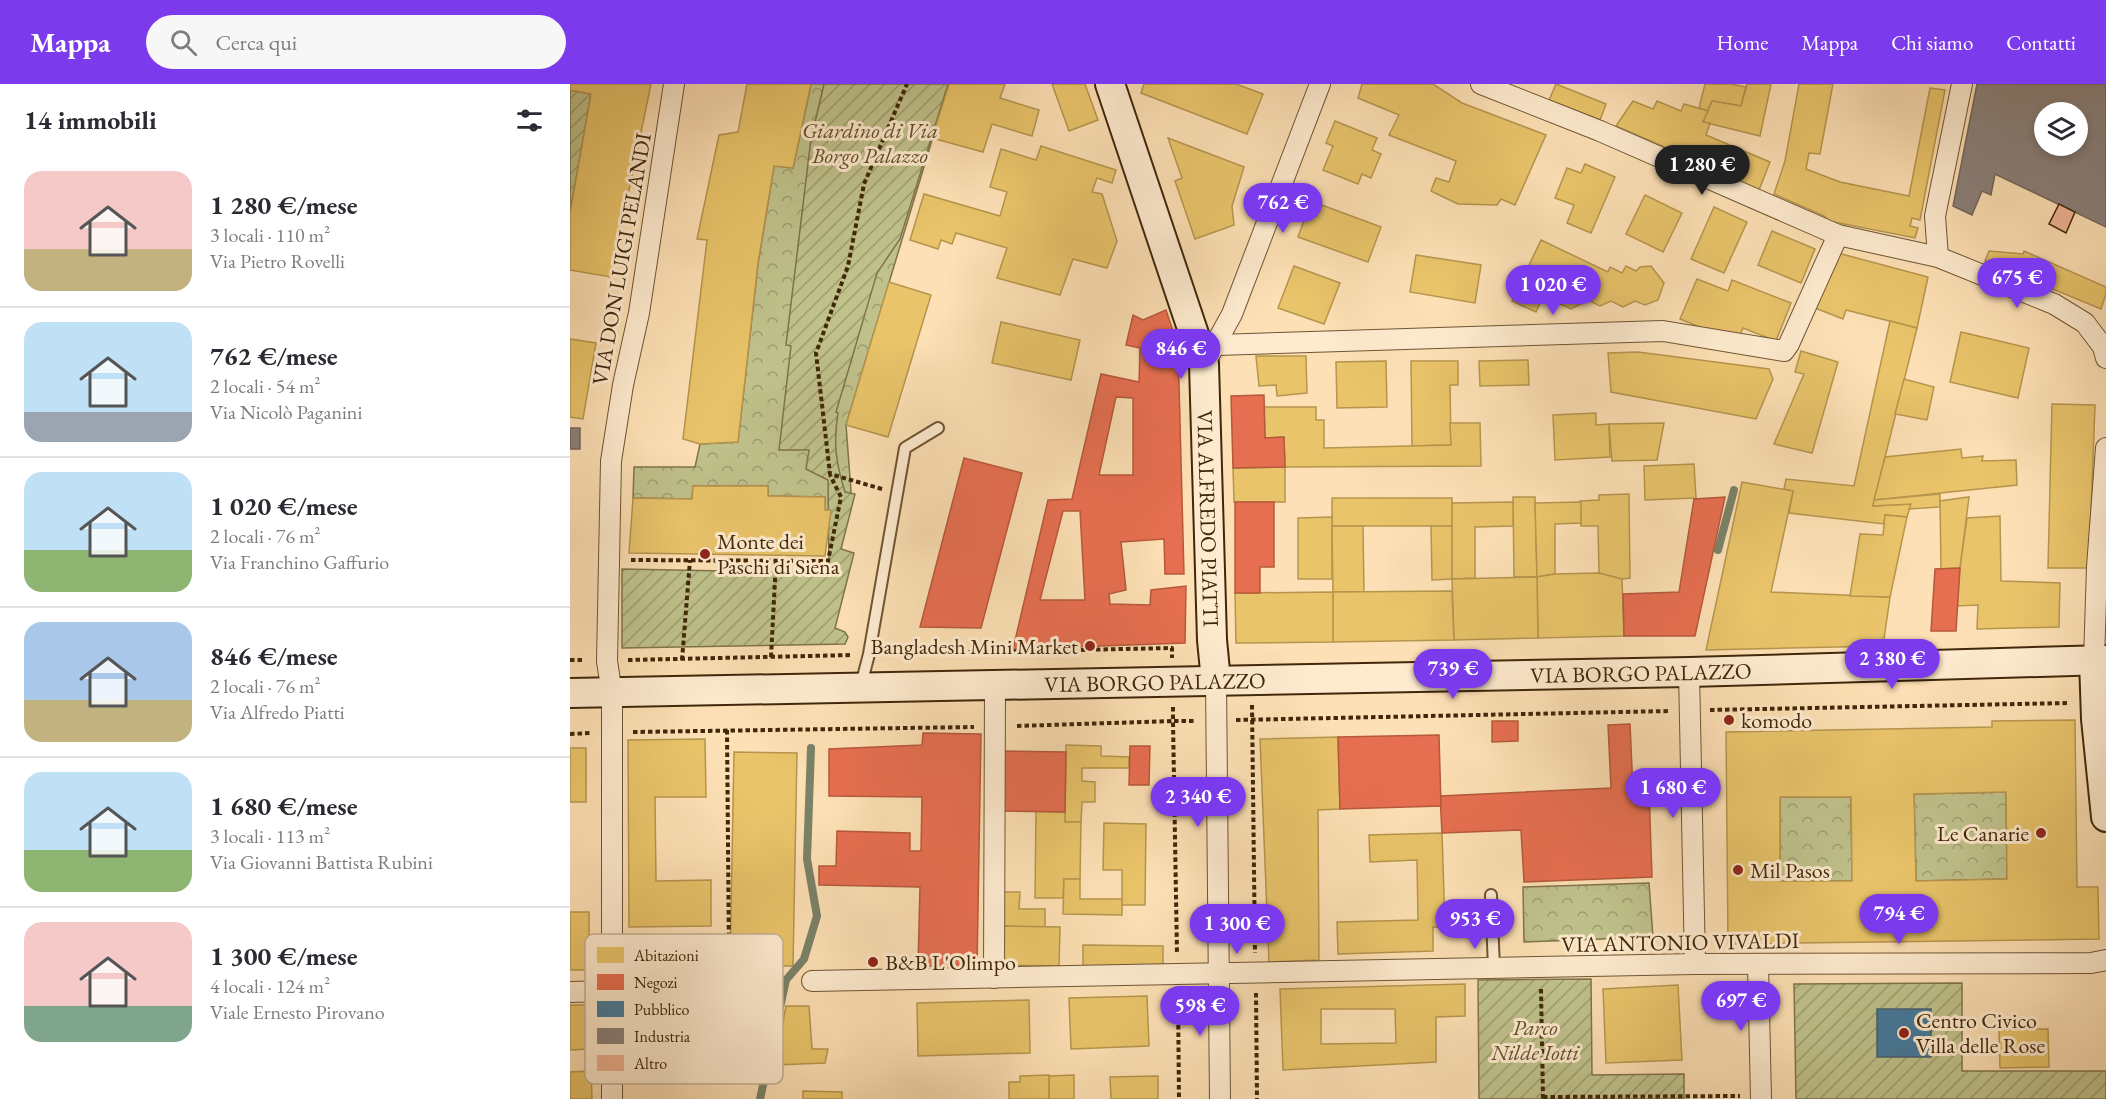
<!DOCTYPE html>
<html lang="it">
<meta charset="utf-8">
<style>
body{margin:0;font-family:"EB Garamond",serif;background:#f7f7f7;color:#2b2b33;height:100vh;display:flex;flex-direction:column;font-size:22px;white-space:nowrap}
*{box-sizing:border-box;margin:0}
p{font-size:20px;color:#7c7c81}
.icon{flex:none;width:33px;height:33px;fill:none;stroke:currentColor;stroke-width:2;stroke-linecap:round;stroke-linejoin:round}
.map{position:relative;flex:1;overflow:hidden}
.side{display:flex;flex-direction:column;background:#fff;width:570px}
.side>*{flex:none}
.controls{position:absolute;left:1464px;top:18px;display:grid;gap:12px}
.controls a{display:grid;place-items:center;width:54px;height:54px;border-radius:50%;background:#fff;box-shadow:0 3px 9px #0003;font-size:30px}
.price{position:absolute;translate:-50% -51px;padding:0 14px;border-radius:21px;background:#7c3aed;color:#fff;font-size:20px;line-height:39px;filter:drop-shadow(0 2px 3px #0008)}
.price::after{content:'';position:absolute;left:50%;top:36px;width:18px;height:14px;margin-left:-9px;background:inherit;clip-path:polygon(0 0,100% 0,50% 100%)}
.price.active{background:#222;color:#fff}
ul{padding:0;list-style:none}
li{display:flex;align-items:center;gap:18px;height:150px;padding:0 24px}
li+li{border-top:2px solid #e1e1e2}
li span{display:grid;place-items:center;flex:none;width:168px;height:120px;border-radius:18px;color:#555}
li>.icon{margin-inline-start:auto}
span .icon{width:72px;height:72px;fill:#fffc;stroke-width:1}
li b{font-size:26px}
h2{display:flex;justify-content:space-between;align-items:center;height:72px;padding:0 24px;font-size:26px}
header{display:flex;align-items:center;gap:36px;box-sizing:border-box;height:84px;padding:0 30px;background:#7c3aed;color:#fff}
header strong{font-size:28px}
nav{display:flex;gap:33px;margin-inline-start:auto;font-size:21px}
.search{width:420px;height:54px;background:#f7f7f7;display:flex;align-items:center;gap:15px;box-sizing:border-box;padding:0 21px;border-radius:33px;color:#7c7c81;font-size:22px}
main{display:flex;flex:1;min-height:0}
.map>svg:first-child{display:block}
.park{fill:url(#park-crowns);stroke:#80744a;stroke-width:1.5}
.garden{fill:url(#garden-furrows);stroke:#80744a;stroke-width:1.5}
.homes{fill:#e9c46a;stroke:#b6954d;stroke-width:1.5;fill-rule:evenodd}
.shops{fill:#e76f51;stroke:#b5593b;stroke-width:1.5;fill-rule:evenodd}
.public{fill:#457b9d;stroke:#446271;stroke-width:1.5}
.industry{fill:#8a817c;stroke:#74665a;stroke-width:1.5;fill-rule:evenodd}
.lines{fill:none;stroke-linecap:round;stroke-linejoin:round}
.stream{stroke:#7a8268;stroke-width:8}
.building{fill:#efb393;stroke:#402709;stroke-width:1.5}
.lane-casing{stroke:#6f5534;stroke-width:14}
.street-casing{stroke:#6f5534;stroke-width:22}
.secondary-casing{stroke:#402709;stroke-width:32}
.path{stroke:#402709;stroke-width:4;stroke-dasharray:4.5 3;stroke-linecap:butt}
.lane{stroke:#feebcf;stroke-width:10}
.street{stroke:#feebcf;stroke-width:20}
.secondary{stroke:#feebcf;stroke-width:28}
.poi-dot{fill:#8f2418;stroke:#feebcf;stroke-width:2}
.labels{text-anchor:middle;stroke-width:6;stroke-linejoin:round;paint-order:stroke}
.park-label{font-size:22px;font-style:italic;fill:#604e2a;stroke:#feebcf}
.street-label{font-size:22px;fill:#402709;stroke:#feebcf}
.poi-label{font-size:22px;fill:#402709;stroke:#feebcf;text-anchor:start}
.key{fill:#feebcf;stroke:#c5b094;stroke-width:1.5}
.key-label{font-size:16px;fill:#402709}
</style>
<header>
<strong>Mappa</strong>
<div class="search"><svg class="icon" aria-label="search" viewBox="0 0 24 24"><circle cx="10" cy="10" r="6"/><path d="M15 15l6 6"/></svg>Cerca qui</div>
<nav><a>Home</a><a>Mappa</a><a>Chi siamo</a><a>Contatti</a></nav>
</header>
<main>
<section class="side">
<h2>14 immobili<svg class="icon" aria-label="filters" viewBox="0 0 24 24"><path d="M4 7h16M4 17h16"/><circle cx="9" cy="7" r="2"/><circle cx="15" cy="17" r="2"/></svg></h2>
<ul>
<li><span style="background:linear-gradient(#f6c9c9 65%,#c2b280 0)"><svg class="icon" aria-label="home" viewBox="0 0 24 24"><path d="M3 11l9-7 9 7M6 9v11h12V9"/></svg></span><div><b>1 280 €/mese</b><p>3 locali · 110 m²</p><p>Via Pietro Rovelli</p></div></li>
<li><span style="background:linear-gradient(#bfe0f5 75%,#9aa5b1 0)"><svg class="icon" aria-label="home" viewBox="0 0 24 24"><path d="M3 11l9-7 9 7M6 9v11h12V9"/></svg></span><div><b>762 €/mese</b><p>2 locali · 54 m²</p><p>Via Nicolò Paganini</p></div></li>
<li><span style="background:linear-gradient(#bfe0f5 65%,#8fb573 0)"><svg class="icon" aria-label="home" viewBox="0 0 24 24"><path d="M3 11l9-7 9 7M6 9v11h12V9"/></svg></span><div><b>1 020 €/mese</b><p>2 locali · 76 m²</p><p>Via Franchino Gaffurio</p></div></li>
<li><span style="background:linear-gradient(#a9c7e8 65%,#c2b280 0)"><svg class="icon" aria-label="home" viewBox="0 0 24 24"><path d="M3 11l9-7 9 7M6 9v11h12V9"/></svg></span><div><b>846 €/mese</b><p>2 locali · 76 m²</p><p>Via Alfredo Piatti</p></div></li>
<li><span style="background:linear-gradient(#bfe0f5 65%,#8fb573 0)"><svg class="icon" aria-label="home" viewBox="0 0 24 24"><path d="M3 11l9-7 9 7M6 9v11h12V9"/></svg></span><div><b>1 680 €/mese</b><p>3 locali · 113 m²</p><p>Via Giovanni Battista Rubini</p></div></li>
<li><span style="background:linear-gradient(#f6c9c9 70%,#7fa58c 0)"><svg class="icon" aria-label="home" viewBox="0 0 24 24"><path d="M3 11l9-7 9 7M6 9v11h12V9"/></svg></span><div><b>1 300 €/mese</b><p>4 locali · 124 m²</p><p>Viale Ernesto Pirovano</p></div></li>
</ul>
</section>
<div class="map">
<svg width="1536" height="1015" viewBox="0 0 1536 1015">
<defs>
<pattern id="park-crowns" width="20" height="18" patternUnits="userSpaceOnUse" patternTransform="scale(1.5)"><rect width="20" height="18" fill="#c0c28c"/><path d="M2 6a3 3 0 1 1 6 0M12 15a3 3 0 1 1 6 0" fill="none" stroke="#9d9e71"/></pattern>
<pattern id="garden-furrows" width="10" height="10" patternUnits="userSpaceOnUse" patternTransform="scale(1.5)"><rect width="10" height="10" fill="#c0c28c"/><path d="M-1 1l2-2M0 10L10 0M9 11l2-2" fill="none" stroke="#9d9e71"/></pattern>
</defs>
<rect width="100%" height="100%" fill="#fde0b5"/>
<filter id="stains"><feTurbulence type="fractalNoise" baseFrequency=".00333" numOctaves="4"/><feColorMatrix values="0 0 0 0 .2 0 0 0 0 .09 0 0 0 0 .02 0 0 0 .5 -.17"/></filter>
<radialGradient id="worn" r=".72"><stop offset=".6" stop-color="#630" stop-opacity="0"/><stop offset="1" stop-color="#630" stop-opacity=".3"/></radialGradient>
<g class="park">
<polygon points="241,0 379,0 276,341 281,407 277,439 261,426 255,426 255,413 198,412 198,402 123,402 122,415 63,414 64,383 125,383 130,360 168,358 188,180 204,82 223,84"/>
<polygon points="1436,708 1437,795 1346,797 1344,710"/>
<polygon points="1210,713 1281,713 1282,797 1210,797"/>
<polygon points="1079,799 1083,853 954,858 953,803"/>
</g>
<g class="garden">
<path d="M 254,0 L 378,0 L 330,155 L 307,189 L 266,328 L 268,329 C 263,360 266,379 275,408 L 285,410 L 271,465 L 284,469 L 265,544 L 275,548 L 278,553 L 275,560 L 52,564 L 52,485 L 259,489 L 258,396 L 236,385 L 239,366 L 209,366 L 221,262 L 216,261 L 241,55 Z"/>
<polygon points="0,6 21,10 0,129"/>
<polygon points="1021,895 1022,991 1114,990 1114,1015 909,1015 908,896"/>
<polygon points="1392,899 1392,987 1536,987 1536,1015 1226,1015 1224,900"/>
</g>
<g class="homes">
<polygon points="0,0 81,0 41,193 0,186 0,129 21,10 0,6"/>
<polygon points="177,0 241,0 223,84 204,82 188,179 168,358 130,360 113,355 137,156 127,155 149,51 168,48"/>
<polygon points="379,0 435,0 430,14 469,26 462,52 422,40 413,68 362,54"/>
<polygon points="482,0 515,0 528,36 499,47"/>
<polygon points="574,0 666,0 693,10 677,50 571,9"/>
<polygon points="792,0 863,0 892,19 976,51 945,121 931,115 927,121 888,120 861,107 866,94 879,98 886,77 819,51 829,31 788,14"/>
<polygon points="986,0 1036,20 1030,36 979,16"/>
<polygon points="1135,0 1161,0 1176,3 1171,22 1142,17 1138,27 1129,24"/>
<polygon points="1177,0 1201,0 1190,52 1133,38 1142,17 1171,22"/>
<polygon points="1229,0 1263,0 1250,70 1239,69 1236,85 1270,98 1339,112 1360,4 1375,6 1350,136 1342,134 1340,142 1348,144 1345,154 1259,137 1254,132 1204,110 1215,77"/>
<polygon points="1063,17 1083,25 1087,17 1111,27 1114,20 1138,27 1133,38 1140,39 1136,51 1200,78 1189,106 1118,77 1120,74 1046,42"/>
<polygon points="765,37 807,54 802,66 811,70 801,94 792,90 788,100 753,86 763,62 756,59"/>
<polygon points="598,54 674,83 662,122 664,141 625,155 605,97 612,94"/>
<polygon points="471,62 546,86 542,99 527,94 522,108 532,110 547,157 537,184 503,175 490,211 427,194 437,164 386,149 382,160 371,156 368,165 340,156 354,110 430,132 437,108 420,103 431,65 466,76"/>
<polygon points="1015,80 1045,93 1021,149 997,139 1004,121 985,114 997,84 1011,89"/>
<polygon points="1075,111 1112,129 1093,168 1056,150"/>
<polygon points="741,117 811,143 798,178 728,153"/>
<polygon points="1144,123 1177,138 1154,189 1121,175"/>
<polygon points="1202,147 1245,165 1231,199 1188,181"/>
<polygon points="971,156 1038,188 1040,183 1052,189 1056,182 1066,187 1070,183 1081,182 1094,199 1088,216 1075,221 1065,217 1053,223 1041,217 1030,222 1018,216 1001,225 973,212 966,228 942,217"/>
<polygon points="1419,167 1453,170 1454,167 1536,203 1536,210 1531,225 1415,177"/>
<polygon points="1268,169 1358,193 1347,244 1276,226 1273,235 1245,224"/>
<polygon points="846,171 911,181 905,219 840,208"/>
<polygon points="724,182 770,199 754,240 708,224"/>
<polygon points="1127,195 1158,207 1162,196 1221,219 1206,257 1173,244 1167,258 1110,235"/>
<polygon points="319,198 361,211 318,353 276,341"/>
<polygon points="1320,237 1347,244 1303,422 1341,420 1337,433 1315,431 1314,440 1219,429 1223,407 1214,405 1216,395 1284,402"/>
<polygon points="431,238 510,256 501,296 422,279"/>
<polygon points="1391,248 1459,264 1448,314 1380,298"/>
<polygon points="0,255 26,259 13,335 0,333"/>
<polygon points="1231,267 1268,278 1242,369 1204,360 1234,290 1225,288"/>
<polygon points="1068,268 1199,285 1203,295 1186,335 1041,308 1038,269"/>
<polygon points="686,272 736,272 737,309 707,312 706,301 689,302"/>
<polygon points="958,276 959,301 910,302 909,277"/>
<polygon points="816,277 817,323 767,324 766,278"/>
<polygon points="841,277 888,277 888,301 880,301 881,361 842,362"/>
<polygon points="1334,295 1364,303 1357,336 1325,330"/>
<polygon points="1482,320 1525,321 1519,484 1478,484"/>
<polygon points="694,323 746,323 746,336 754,336 754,364 881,361 880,339 910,339 911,382 715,383 714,353 695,354"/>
<polygon points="1026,329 1026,341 1039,340 1040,373 985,376 983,331"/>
<polygon points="1094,339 1087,376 1042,377 1039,340"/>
<polygon points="1391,365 1392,374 1413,372 1412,377 1446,376 1447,401 1304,416 1315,373"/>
<polygon points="1124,380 1126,414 1075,416 1074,382"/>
<polygon points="715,383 715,418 664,418 663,384"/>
<polygon points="1172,398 1223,407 1201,508 1320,513 1313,562 1136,566"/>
<polygon points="123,402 198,402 198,412 255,413 255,426 261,426 255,472 59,469 63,414 122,415"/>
<polygon points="1059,410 1060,494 1052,495 1029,489 1028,442 1011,442 1010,417 1029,416 1029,411"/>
<polygon points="1370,410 1370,423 1339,425 1341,420 1303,422 1304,416"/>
<polygon points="943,413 965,413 967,493 944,493"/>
<polygon points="1399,413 1390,484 1371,485 1370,417"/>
<rect x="762" y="414" width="120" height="28"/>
<polygon points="943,418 943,442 905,443 905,494 882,495 882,419"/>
<polygon points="1011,418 1011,439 985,440 985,490 967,493 965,419"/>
<polygon points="1315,431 1337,433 1320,513 1280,512 1290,450 1313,451"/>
<polygon points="1430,432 1431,497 1490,499 1489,543 1407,545 1408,521 1387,522 1390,484 1397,434"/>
<polygon points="762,433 762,495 728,495 728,434"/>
<polygon points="762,442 793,442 794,508 763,508"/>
<polygon points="861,442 882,442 882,495 862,496"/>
<polygon points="1029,489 1052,495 1054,552 968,554 967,493 985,490"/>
<polygon points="967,493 968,554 884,556 882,495"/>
<polygon points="882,507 884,556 763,558 763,508"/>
<polygon points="763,508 763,558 666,559 665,509"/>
<path d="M 1505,636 L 1507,803 L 1528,803 L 1529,855 L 1158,860 L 1156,648 L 1422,643 L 1422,637 ZM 1436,708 L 1437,795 L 1346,797 L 1344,710 ZM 1210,713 L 1281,713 L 1282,797 L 1210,797 Z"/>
<polygon points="768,653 770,725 748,726 749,876 699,878 690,655"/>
<polygon points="135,655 136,713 85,713 86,797 141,796 141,842 59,843 58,656"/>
<polygon points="496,661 531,662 531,672 559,673 559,684 512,684 512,697 525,698 525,718 512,718 511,738 495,738"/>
<rect x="0" y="664" width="16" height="54"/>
<polygon points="164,668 227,669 223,882 160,881"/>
<polygon points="466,727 495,728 495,738 511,738 510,795 494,795 493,814 465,814"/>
<polygon points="534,739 576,740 575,821 552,821 552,786 533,786"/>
<polygon points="872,749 875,843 863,843 863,867 768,870 767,838 848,836 847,776 800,778 799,751"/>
<polygon points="494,795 510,795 510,815 552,815 552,831 493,830"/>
<polygon points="432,808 450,808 449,825 475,825 475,844 432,842"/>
<rect x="0" y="828" width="19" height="58"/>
<polygon points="432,842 490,843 489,882 431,881"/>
<polygon points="513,861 593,862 593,884 513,883"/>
<path d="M 895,900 L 895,932 L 866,933 L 866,978 L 713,986 L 710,905 ZM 751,925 L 825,925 L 826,959 L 751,960 Z"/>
<polygon points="1108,901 1112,976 1036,979 1033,905"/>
<polygon points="577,912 579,962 501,965 499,914"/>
<polygon points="459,916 460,969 348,972 347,919"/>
<polygon points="0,921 20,921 21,965 0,966"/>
<polygon points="216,922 239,922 242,965 258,965 255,979 205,981"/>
<polygon points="1478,945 1479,983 1430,984 1429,946"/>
<polygon points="21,987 22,1015 0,1015 0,988"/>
<polygon points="504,991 504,1015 479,1015 479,992"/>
<polygon points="450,992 479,991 479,1015 439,1015 439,998 450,998"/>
<polygon points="588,992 588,1015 541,1015 540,993"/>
<polygon points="233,1007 272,1008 272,1015 233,1015"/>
</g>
<g class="shops">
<path d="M 596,226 L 608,262 L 614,490 L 595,490 L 594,455 L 551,458 L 556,506 L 539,510 L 540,520 L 580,521 L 581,506 L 616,502 L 615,559 L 443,565 L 478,416 L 502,415 L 531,290 L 569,298 L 570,264 L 556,261 L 563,231 L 573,236 ZM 546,313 L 563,314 L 563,391 L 529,391 ZM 493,427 L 510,427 L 515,516 L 470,516 Z"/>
<polygon points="694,311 695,354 714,353 715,383 663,384 661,312"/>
<polygon points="394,374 452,389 411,544 350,543"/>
<polygon points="1155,413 1125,552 1054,552 1053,510 1109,508 1124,415"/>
<polygon points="665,418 704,418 704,483 690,483 690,509 665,509"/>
<polygon points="1390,484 1386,547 1361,547 1365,485"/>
<polygon points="922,637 948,637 948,657 922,658"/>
<polygon points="1060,640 1063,706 1079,706 1082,793 954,798 951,746 872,749 870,712 1041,704 1038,641"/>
<polygon points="353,649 411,650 407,883 348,882 350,803 249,801 249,782 266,782 267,747 340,749 340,767 351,767 352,713 259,712 259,665 352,661"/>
<polygon points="869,651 871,722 770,725 768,653"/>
<polygon points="560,662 580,662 579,701 559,701"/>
<polygon points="433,667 496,668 495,728 432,727"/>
</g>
<rect class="public" x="1307" y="925" width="54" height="48"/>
<g class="industry">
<path d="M 1407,0 L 1536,0 L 1536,143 L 1425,90 L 1421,111 L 1412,107 L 1402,131 L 1383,122 ZM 1474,28 L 1508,28 L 1508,62 L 1474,62 Z"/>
<rect x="0" y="344" width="10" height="21"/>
</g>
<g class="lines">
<g class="stream">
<polyline points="1148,466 1164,406"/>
<polyline points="190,1015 216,896 234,875 247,832 237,775 241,664"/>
</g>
</g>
<polygon class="building" points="1489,120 1505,128 1496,149 1479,140"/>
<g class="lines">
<defs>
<g id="lane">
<polyline points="291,601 299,570 335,364 368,344"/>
<polyline points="921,811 924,884"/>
<polyline points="42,892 199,888"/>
</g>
<g id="street">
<polyline points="911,0 1030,47 1268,151 1368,173 1484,220 1515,239 1533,263 1536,274"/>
<polyline points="1368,173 1365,132 1392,0"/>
<polyline points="647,261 1093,247 1214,267 1219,260 1268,151"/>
<polyline points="640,270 662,230 750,0"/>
<polyline points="1524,576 1527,483 1536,364"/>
<polyline points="1119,588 1125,880"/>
<polyline points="646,597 650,1015"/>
<polyline points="1188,880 1191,1015"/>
<polyline points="424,894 425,602"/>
<polyline points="242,897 1125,880 1521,879 1536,876"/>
<polyline points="0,908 42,907"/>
<polyline points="42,1015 42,610 37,577 41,377 53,301 69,229 104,0"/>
</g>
<g id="secondary">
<path id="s1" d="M 540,0 L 634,280 L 642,556 L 646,597"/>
<polyline points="1524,576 1526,635 1536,733"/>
<path id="s2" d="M 0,609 L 1119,588 L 1536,576"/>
</g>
</defs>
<use href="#lane" class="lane-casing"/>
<use href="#street" class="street-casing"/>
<use href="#secondary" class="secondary-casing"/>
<g class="path">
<polyline points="312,405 260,390 246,269 278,182 294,100 337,0"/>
<polyline points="61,476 258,477 271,413 260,391"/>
<polyline points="316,570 602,564 602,574"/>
<polyline points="201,573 206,477"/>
<polyline points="0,576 15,576"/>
<polyline points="58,576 282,571"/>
<polyline points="112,576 120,476"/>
<polyline points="682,621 685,869"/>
<polyline points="603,623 603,637 626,637"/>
<polyline points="1140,626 1499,619"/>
<polyline points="666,636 1100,627"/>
<polyline points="447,642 603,637 607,870"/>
<polyline points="157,646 159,873"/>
<polyline points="63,648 404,643"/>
<polyline points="0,650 20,649"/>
<polyline points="971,905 973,1015"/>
<polyline points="686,909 687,1015"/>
<polyline points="608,911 609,1015"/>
<polyline points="973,1013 1170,1012"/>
</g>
<use href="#lane" class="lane"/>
<use href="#street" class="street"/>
<use href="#secondary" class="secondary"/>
</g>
<g class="poi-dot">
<circle cx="135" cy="470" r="6"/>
<circle cx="520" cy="562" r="6"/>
<circle cx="1159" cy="636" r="6"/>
<circle cx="1471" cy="749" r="6"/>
<circle cx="1168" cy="786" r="6"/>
<circle cx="303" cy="878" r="6"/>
<circle cx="1334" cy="949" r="6"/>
</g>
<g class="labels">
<g class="park-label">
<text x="300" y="54">Giardino di Via<tspan x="300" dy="25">Borgo Palazzo</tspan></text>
<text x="965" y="951">Parco<tspan x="965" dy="25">Nilde Iotti</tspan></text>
</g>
<g class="street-label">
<text transform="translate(51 175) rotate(-80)" y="8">VIA DON LUIGI PELANDI</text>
<text dy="8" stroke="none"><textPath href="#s1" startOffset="450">VIA ALFREDO PIATTI</textPath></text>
<text dy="8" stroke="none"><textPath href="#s2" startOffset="1071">VIA BORGO PALAZZO</textPath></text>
<text dy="8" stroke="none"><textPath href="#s2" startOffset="585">VIA BORGO PALAZZO</textPath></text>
<text transform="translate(1110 858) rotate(-1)" y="8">VIA ANTONIO VIVALDI</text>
</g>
<g class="poi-label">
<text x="147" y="465">Monte dei<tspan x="147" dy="25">Paschi di Siena</tspan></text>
<text x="508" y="570" text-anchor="end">Bangladesh Mini Market</text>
<text x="1171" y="644">komodo</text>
<text x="1459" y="757" text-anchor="end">Le Canarie</text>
<text x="1180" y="794">Mil Pasos</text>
<text x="315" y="886">B&amp;B L'Olimpo</text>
<text x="1346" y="944">Centro Civico<tspan x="1346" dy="25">Villa delle Rose</tspan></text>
</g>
</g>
<rect x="15" y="850" width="198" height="150" rx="9" class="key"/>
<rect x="27" y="863" width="27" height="16" fill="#e9c46a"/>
<rect x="27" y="890" width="27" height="16" fill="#e76f51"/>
<rect x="27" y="917" width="27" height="16" fill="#457b9d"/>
<rect x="27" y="944" width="27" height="16" fill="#8a817c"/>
<rect x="27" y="971" width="27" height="16" fill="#efb393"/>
<g class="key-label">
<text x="64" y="877">Abitazioni</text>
<text x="64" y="904">Negozi</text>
<text x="64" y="931">Pubblico</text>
<text x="64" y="958">Industria</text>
<text x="64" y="985">Altro</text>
</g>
<rect width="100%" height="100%" filter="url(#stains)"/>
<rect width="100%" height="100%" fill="url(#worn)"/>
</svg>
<div class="controls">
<a><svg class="icon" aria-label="layers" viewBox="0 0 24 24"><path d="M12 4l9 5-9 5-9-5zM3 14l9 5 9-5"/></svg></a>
</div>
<b class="price active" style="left:1132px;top:112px">1 280 €</b>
<b class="price" style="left:713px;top:150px">762 €</b>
<b class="price" style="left:1447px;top:225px">675 €</b>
<b class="price" style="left:983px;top:232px">1 020 €</b>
<b class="price" style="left:611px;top:296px">846 €</b>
<b class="price" style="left:1322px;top:606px">2 380 €</b>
<b class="price" style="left:883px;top:616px">739 €</b>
<b class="price" style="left:1103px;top:735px">1 680 €</b>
<b class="price" style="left:628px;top:744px">2 340 €</b>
<b class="price" style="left:1329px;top:861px">794 €</b>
<b class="price" style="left:905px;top:866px">953 €</b>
<b class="price" style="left:667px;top:871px">1 300 €</b>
<b class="price" style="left:1171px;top:948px">697 €</b>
<b class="price" style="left:630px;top:953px">598 €</b>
</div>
</main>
